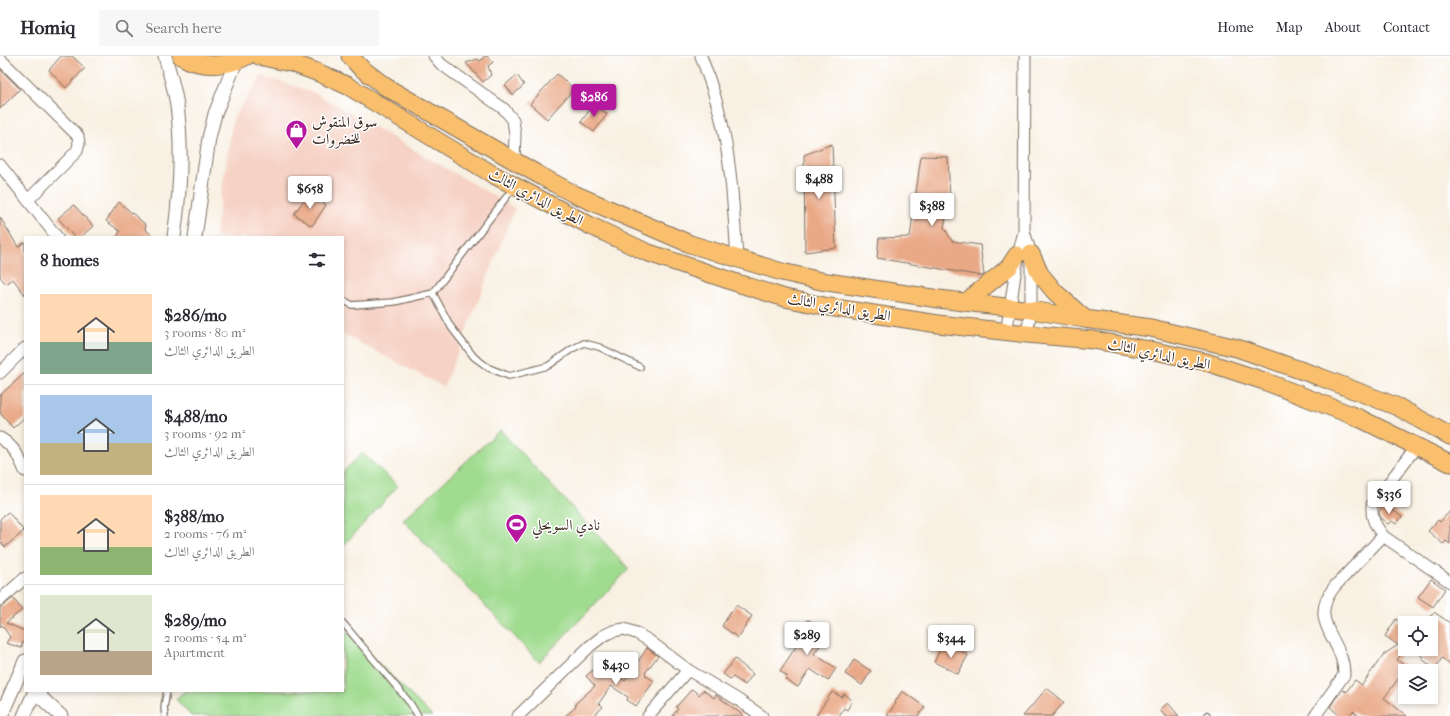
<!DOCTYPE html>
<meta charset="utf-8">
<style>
body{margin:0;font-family:"IM FELL French Canon",Amiri,serif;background:#f7f7f7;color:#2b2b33;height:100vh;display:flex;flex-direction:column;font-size:15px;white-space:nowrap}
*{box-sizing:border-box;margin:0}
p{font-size:13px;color:#7c7c81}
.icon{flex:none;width:22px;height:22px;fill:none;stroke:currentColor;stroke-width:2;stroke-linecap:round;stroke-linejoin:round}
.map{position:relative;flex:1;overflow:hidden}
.sheet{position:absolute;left:24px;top:180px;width:320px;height:456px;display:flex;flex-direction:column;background:#fff;border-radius:0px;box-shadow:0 2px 6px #0003}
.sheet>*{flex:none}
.buttons{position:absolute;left:1398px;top:560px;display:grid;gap:8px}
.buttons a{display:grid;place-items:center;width:40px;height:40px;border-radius:0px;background:#fff;box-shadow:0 2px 6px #0003;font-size:20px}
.price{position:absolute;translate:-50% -34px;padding:0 9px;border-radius:4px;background:#fff;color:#222;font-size:13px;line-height:26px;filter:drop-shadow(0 1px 2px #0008)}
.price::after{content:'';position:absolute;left:50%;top:24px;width:12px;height:9px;margin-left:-6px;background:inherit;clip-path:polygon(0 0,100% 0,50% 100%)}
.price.current{background:#b5179e;color:#fff}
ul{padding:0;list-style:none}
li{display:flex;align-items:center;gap:12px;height:100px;padding:0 16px}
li+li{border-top:1px solid #e1e1e2}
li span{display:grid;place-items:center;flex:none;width:112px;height:80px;border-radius:0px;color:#555}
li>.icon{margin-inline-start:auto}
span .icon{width:48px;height:48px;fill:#fffc;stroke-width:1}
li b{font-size:17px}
h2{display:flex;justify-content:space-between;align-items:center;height:48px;padding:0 16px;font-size:17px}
header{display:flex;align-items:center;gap:24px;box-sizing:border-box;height:56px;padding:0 20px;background:#fff;border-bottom:1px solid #e1e1e2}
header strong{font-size:19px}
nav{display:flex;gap:22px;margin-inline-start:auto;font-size:14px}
.search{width:280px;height:36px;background:#f7f7f7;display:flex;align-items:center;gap:10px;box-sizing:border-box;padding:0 14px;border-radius:0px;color:#7c7c81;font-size:15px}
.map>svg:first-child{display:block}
.built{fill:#f6d2c5}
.green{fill:#a0dc90;stroke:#6e8357}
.building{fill:#e9a886}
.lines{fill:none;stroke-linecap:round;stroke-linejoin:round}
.service-casing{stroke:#7d6f63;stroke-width:8}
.minor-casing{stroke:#7d6f63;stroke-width:13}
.tertiary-casing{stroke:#7d6f63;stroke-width:15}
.primary-casing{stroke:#7d6f63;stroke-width:19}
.service{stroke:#fff;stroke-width:5.5}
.minor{stroke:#fff;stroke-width:11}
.tertiary{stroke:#fff;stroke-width:13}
.primary{stroke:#f9bf6d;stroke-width:17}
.labels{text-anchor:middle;stroke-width:3;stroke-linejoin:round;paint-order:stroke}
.poi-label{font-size:15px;fill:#3b2a1e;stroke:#fff;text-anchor:start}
.street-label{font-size:15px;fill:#3b2a1e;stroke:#fff}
</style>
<header>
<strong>Homiq</strong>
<div class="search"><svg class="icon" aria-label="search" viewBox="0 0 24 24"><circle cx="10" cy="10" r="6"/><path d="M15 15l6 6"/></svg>Search here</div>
<nav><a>Home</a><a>Map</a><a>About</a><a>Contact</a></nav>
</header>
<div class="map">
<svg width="1450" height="660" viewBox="0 0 1450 660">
<rect width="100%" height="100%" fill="#fff"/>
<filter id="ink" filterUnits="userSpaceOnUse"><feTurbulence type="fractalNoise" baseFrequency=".025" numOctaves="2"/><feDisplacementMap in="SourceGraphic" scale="8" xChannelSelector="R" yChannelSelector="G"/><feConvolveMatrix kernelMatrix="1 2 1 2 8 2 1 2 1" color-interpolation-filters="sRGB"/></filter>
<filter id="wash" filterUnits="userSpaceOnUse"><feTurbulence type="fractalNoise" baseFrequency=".012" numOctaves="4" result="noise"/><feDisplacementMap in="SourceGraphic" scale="16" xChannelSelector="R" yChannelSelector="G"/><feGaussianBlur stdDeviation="0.9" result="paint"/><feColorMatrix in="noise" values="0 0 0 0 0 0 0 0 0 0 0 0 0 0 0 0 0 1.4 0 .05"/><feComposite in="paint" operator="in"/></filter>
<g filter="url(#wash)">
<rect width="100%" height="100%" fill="#f8f0e2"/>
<polygon class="built" points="262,20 313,36 515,152 444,331 343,278 343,181 215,181 233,62"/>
<g class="green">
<polygon points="500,374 629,513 539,606 403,464"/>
<polygon points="362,397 398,430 343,490 343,416"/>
<polygon points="343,572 432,660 191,660 176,643 185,635 343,635"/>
</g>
<g id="blocks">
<g class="building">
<polygon points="61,0 72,0 85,12 66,32 49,14"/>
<polygon points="485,0 487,0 493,6 488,10 491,19 483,26 466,7 477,3 480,5"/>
<polygon points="0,13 20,33 0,53"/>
<polygon points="557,18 574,33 547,63 530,48"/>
<polygon points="517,19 524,29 513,39 505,29"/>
<polygon points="594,48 607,58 594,76 581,66"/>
<polygon points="832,88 836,192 805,196 804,99"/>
<polygon points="921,100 948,101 950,143 944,171 952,185 980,189 984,219 982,220 877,202 879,182 910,181"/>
<polygon points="309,137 326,149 312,170 294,158"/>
<polygon points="119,146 146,169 145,173 154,181 117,181 120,175 106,165"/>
<polygon points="74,149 93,170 81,181 74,181 58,162"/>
<polygon points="0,161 18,191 25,186 25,239 13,223 6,228 0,221"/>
<polygon points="25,317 25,361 13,372 0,357 0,339"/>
<polygon points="1384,448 1402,461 1396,468 1392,465 1388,468 1381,463 1379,456"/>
<polygon points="1450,455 1450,488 1446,485 1443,488 1428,475 1438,464 1440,466"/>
<polygon points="8,456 24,475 5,491 0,485 0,463"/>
<polygon points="1431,523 1445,533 1433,551 1418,541"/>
<polygon points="13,542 22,554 6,567 25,575 25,581 21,592 6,587 10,581 2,569 0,571 0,551 4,549"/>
<polygon points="736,549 752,560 738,582 722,570 731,555 732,556"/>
<polygon points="1434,556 1450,567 1450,609 1442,602 1435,613 1422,603 1423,601 1413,593 1431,593 1431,567 1426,567"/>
<polygon points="1396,563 1405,570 1405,593 1397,604 1407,611 1384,642 1407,660 1359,660 1353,655 1349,660 1340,660 1330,651 1335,643 1343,634 1346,636 1355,624 1362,629 1383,599 1398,589 1385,580"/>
<polygon points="807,564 809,564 826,576 820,583 823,585 814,598 836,612 828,625 810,613 798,631 785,623 787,620 780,615 797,589 792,585"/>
<polygon points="943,588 952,593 953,591 968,599 958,618 934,606"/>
<polygon points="647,592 658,600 645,617 646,618 645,619 654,625 636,650 627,644 628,641 611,630 599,647 603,651 593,660 565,660 576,651 575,648 595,630 586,620 593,614 599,620 606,609 625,625"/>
<polygon points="735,603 753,618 745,629 733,621 730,623 723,618"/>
<polygon points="854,604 871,615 862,629 845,618"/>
<polygon points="1047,632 1064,646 1052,660 1023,660"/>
<polygon points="692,633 699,639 703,634 714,642 716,639 744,660 672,660 678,653 676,651"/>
<polygon points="902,635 925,651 918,660 887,660 896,647 895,646"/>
<polygon points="832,636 842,641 844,638 850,642 851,647 847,654 844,652 839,660 816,660"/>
<polygon points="1168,647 1179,660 1165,660 1160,654"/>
</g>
</g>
</g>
<g filter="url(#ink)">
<use href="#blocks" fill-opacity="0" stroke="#7d6f63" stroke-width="1"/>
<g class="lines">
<defs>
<g id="service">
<polyline points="433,237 451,271 474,301 489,312 509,320 548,310 572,293 584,287 599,291 640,311"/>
<polyline points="343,244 352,249 394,246 433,237 514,131"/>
<polyline points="343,567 410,647 418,660"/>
<polyline points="165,660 164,651 167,635"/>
<polyline points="1206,660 1207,659"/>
</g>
<g id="minor">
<polyline points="434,0 441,8 504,53 513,64 515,79 514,105"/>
<path d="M 701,0 C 710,25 719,50 724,77 C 732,118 734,160 737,202"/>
<polyline points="1025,0 1024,175 1031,198 1031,254 1027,278"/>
<polyline points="0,3 78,80 79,88 77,95 28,144"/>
<polyline points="0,109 57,181"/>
<path d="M 1006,276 C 1013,242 1014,209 1024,176"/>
<polyline points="0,317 25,292"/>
<path d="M 0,382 C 14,390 19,401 25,415"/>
<path d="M 1383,480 C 1375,468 1371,464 1372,449 L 1416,391"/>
<polyline points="0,544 25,522"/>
<polyline points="518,660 590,590 603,580 613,575 624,573 636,577 648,584 688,614 737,643 762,660"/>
<polyline points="648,660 688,614"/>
<path d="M 1315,660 L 1344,619 C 1345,583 1305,567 1335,530 L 1383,480 L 1450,526"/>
</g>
<g id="tertiary">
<path d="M 165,0 C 169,16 175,33 177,50 C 183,93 180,138 174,181"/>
<polyline points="195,181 209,82 215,58 236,5"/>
<polyline points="34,635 61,660"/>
<polyline points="1,660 25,605"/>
<polyline points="24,660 35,635"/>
</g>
<g id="primary">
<path d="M 181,0 C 201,12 227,11 247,0"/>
<polyline points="259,0 295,8 319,17 348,30 492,118 591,170 646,196 737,227 785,242 829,251 938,268 1027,278 1093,284 1150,294 1206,306 1264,325 1359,362 1450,407"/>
<polyline points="350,0 361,12 386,31 539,119 574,138 690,188 782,216 821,225 939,243 1031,254 1085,263 1151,272 1237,292 1320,321 1398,351 1450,380"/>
<polyline points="1031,198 1040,218 1055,236 1085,263"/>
<polyline points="966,246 1009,211 1017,199"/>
</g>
</defs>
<use href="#service" class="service-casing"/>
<use href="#minor" class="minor-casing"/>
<use href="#tertiary" class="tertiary-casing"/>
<use href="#primary" class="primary-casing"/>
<use href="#service" class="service"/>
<use href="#minor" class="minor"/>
<use href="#tertiary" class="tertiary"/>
<use href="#primary" class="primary"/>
</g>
</g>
<defs>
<symbol id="shop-pin" viewBox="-11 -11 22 30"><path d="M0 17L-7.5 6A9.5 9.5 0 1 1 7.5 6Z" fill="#b5179e" stroke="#fff"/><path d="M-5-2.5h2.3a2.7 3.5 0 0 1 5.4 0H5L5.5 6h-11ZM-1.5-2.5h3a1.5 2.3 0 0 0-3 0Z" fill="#fff"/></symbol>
<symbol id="stadium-pin" viewBox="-11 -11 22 30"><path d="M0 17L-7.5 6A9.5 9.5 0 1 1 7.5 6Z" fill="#b5179e" stroke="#fff"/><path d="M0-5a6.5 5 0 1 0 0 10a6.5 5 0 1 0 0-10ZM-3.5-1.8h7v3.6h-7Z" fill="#fff"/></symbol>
</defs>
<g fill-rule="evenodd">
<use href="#shop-pin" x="284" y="62" width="25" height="34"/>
<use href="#stadium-pin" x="504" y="456" width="25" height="34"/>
</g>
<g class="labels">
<g class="poi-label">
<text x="312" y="71">سوق المنقوش<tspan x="312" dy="17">للخضروات</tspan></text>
<text x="532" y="474">نادي السويحلي</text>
</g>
<g class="street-label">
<text transform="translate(536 141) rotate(28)" y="5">الطريق الدائري الثالث</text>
<text transform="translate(839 251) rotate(10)" y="5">الطريق الدائري الثالث</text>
<text transform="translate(1159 298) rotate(12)" y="5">الطريق الدائري الثالث</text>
</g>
</g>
</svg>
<div class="buttons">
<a><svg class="icon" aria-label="locate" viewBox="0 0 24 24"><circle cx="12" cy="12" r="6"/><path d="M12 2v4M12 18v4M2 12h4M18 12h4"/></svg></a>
<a><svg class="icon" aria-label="layers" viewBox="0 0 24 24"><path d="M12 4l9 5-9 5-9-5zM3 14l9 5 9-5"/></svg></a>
</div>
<b class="price current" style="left:594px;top:62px">$286</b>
<b class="price" style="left:819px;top:144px">$488</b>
<b class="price" style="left:310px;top:154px">$658</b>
<b class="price" style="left:932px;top:171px">$388</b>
<b class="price" style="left:1389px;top:459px">$336</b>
<b class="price" style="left:807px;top:600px">$289</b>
<b class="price" style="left:951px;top:603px">$344</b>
<b class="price" style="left:616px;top:630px">$430</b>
<section class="sheet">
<h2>8 homes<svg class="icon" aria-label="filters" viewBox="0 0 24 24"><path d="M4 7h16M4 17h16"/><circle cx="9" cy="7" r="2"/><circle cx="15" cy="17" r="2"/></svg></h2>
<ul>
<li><span style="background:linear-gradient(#ffd9b3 60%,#7fa58c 0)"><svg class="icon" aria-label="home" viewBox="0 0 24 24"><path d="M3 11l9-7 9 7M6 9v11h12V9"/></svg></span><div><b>$286/mo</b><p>3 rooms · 80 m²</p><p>الطريق الدائري الثالث</p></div></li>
<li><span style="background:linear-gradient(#a9c7e8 60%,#c2b280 0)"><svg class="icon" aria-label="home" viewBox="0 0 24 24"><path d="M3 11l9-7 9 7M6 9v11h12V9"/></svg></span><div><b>$488/mo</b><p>3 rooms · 92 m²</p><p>الطريق الدائري الثالث</p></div></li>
<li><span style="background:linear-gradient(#ffd9b3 65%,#8fb573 0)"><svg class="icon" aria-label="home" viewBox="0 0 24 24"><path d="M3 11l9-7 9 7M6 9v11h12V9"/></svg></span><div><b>$388/mo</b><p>2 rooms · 76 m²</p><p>الطريق الدائري الثالث</p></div></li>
<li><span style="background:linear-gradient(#dfe7d0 70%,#b9a48a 0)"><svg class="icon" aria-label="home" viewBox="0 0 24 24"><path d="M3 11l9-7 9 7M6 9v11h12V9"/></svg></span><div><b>$289/mo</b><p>2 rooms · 54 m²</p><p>Apartment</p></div></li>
</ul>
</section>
</div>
